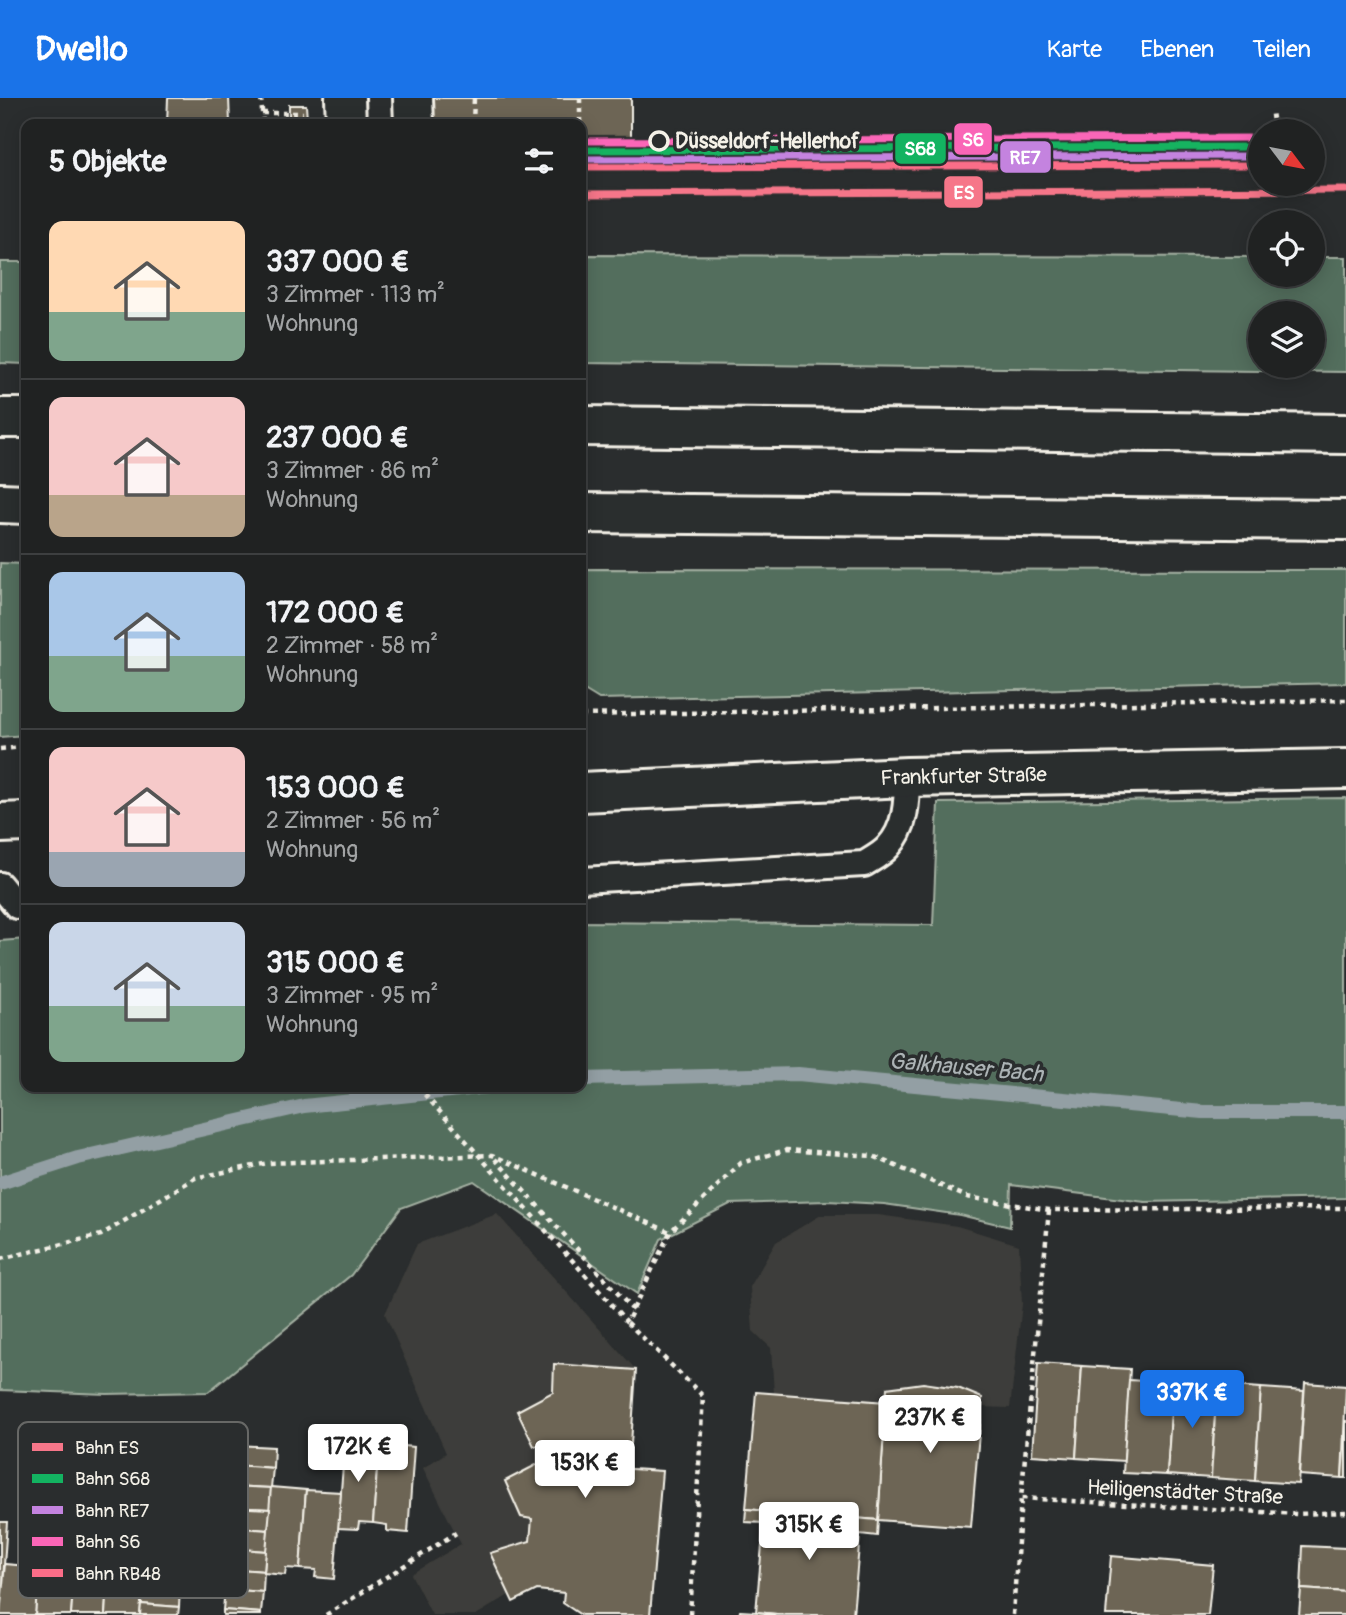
<!DOCTYPE html>
<html lang="de">
<meta charset="utf-8">
<style>
body{margin:0;font-family:Pangolin,sans-serif;background:#282a2a;color:#f1f3f6;height:100vh;display:flex;flex-direction:column;font-size:26px;white-space:nowrap}
*{box-sizing:border-box;margin:0}
p{font-size:23px;color:#a2a4a5}
.icon{flex:none;width:38px;height:38px;fill:none;stroke:currentColor;stroke-width:2;stroke-linecap:round;stroke-linejoin:round}
.map{position:relative;flex:1;overflow:hidden}
.panel{position:absolute;left:21px;top:21px;width:565px;height:973px;display:flex;flex-direction:column;background:#202222;border-radius:14px;box-shadow:0 4px 18px #0003,0 0 0 2px #3d3f40}
.panel>*{flex:none}
.needle{width:46px;rotate:122deg}
.buttons{position:absolute;left:1248px;top:21px;display:grid;gap:14px}
.buttons a{display:grid;place-items:center;width:77px;height:77px;border-radius:50%;background:#202222;box-shadow:0 4px 18px #0003,0 0 0 2px #3d3f40;font-size:35px}
.price{position:absolute;translate:-50% -60px;padding:0 16px;border-radius:7px;background:#fff;color:#222;font-size:23px;line-height:46px;filter:drop-shadow(0 2px 4px #0008)}
.price::after{content:'';position:absolute;left:50%;top:42px;width:21px;height:16px;margin-left:-10px;background:inherit;clip-path:polygon(0 0,100% 0,50% 100%)}
.price.on{background:#1a73e8;color:#fff}
ul{padding:0;list-style:none}
li{display:flex;align-items:center;gap:21px;height:175px;padding:0 28px}
li+li{border-top:2px solid #3d3f40}
li span{display:grid;place-items:center;flex:none;width:196px;height:140px;border-radius:14px;color:#555}
li>.icon{margin-inline-start:auto}
span .icon{width:84px;height:84px;fill:#fffc;stroke-width:1}
li b{font-size:30px}
h2{display:flex;justify-content:space-between;align-items:center;height:84px;padding:0 28px;font-size:30px}
header{display:flex;align-items:center;gap:42px;box-sizing:border-box;height:98px;padding:0 35px;background:#1a73e8;color:#fff}
header strong{font-size:33px}
nav{display:flex;gap:38px;margin-inline-start:auto;font-size:24px}
.map>svg:first-child{display:block}
.built{fill:#3e3e3a}
.green{fill:#536e5d;stroke:#a4b0a2;stroke-width:2;fill-rule:evenodd}
.lines{fill:none;stroke-linecap:round;stroke-linejoin:round}
.stream{stroke:#939fa4;stroke-width:14}
.building{fill:#6d6555;stroke:#f4f1e8;stroke-width:2}
.lane-casing{stroke:#f4f1e8;stroke-width:30}
.secondary-casing{stroke:#f4f1e8;stroke-width:44}
.primary-casing{stroke:#f4f1e8;stroke-width:44}
.highway-casing{stroke:#f4f1e8;stroke-width:44}
.path{stroke:#f4f1e8;stroke-width:4.5;stroke-dasharray:5 5;stroke-linecap:butt}
.lane{stroke:#2a2d2e;stroke-width:24}
.secondary{stroke:#2a2d2e;stroke-width:38}
.primary{stroke:#2a2d2e;stroke-width:38}
.highway{stroke:#2a2d2e;stroke-width:38}
.path-bridge{stroke:#f4f1e8;stroke-width:4.5;stroke-dasharray:5 5;stroke-linecap:butt}
.rail-1-casing{stroke:#2a2d2e;stroke-width:12}
.rail-2-casing{stroke:#2a2d2e;stroke-width:12}
.rail-3-casing{stroke:#2a2d2e;stroke-width:12}
.rail-4-casing{stroke:#2a2d2e;stroke-width:12}
.rail-5-casing{stroke:#2a2d2e;stroke-width:12}
.rail-1{stroke:#f67689;stroke-width:7}
.rail-2{stroke:#13b361;stroke-width:7}
.rail-3{stroke:#c483df;stroke-width:7}
.rail-4{stroke:#fa66b7;stroke-width:7}
.rail-5{stroke:#fb6d88;stroke-width:7}
.stop-dot{fill:#2a2d2e;stroke:#f4f1e8;stroke-width:3.5}
.labels{text-anchor:middle;stroke-width:7;stroke-linejoin:round;paint-order:stroke}
.stop-label{font-size:21px;font-weight:bold;fill:#f4f1e8;stroke:#2a2d2e;text-anchor:start}
.street-label{font-size:21px;fill:#f4f1e8;stroke:#2a2d2e}
.water-label{font-size:23px;font-style:italic;fill:#acb3b5;stroke:#2a2d2e}
.key{fill:#2a2d2e;stroke:#676866;stroke-width:2}
.key-label{font-size:19px;fill:#f4f1e8}
.line-badge{stroke:#2a2d2e;stroke-width:2.5}
.badge-label{font-size:19px;text-anchor:middle;font-weight:bold;fill:#fff}
</style>
<header>
<strong>Dwello</strong>
<nav><a>Karte</a><a>Ebenen</a><a>Teilen</a></nav>
</header>
<div class="map">
<svg width="1346" height="1517" viewBox="0 0 1346 1517">
<rect width="100%" height="100%" fill="#2a2d2e"/>
<filter id="ink" filterUnits="userSpaceOnUse"><feTurbulence type="fractalNoise" baseFrequency=".0143" numOctaves="2"/><feDisplacementMap in="SourceGraphic" scale="14" xChannelSelector="R" yChannelSelector="G"/><feConvolveMatrix kernelMatrix="1 2 1 2 8 2 1 2 1" color-interpolation-filters="sRGB"/></filter>
<g filter="url(#ink)">
<g class="built">
<polygon points="497,1116 636,1272 631,1346 618,1345 616,1369 662,1373 650,1517 581,1517 563,1505 564,1495 538,1492 513,1504 509,1497 476,1517 432,1517 411,1476 461,1446 423,1370 446,1355 385,1216 417,1146"/>
<polygon points="821,1117 878,1117 957,1128 1019,1147 1022,1206 1010,1310 981,1309 878,1422 746,1411 756,1294 774,1295 771,1250 753,1233 750,1189 776,1144"/>
</g>
<g class="green">
<path d="M 581,157 L 1260,159 L 1260,177 L 1312,177 L 1313,159 L 1346,159 L 1346,274 L 581,265 ZM 1260,215 L 1312,215 L 1312,268 L 1260,268 Z"/>
<polygon points="0,164 26,164 26,266 0,265"/>
<polygon points="0,465 26,466 26,637 0,639"/>
<polygon points="581,471 1346,472 1346,585 599,601 581,590"/>
<polygon points="1346,700 1346,1100 1145,1104 1011,1087 1010,1129 960,1117 884,1106 827,1103 730,1106 661,1141 637,1196 474,1083 401,1110 351,1177 208,1294 107,1296 0,1292 0,843 26,841 26,989 581,989 581,824 933,827 938,705"/>
</g>
<g class="lines">
<g class="stream">
<polyline points="581,981 798,976 1203,1014 1346,1014"/>
<polyline points="0,1085 78,1060 304,1008 488,989"/>
</g>
</g>
<g class="building">
<polygon points="168,0 229,0 230,26 167,26"/>
<polygon points="431,0 631,0 631,40 581,40 581,26 431,26"/>
<polygon points="289,7 306,7 307,22 289,22"/>
<polygon points="1038,1265 1082,1268 1076,1360 1032,1357"/>
<polygon points="554,1266 636,1272 631,1346 618,1345 616,1370 662,1373 650,1517 581,1517 563,1505 564,1495 537,1492 513,1504 490,1455 530,1443 532,1421 521,1419 505,1383 542,1364 544,1347 534,1348 517,1313 553,1294"/>
<polygon points="1082,1268 1130,1271 1124,1363 1076,1360"/>
<polygon points="1129,1282 1173,1285 1167,1377 1123,1375"/>
<polygon points="923,1285 958,1290 982,1300 971,1429 878,1422 887,1290"/>
<polygon points="1173,1285 1217,1287 1211,1380 1167,1377"/>
<polygon points="1305,1285 1346,1288 1342,1380 1299,1377"/>
<polygon points="1217,1287 1261,1290 1255,1383 1211,1380"/>
<polygon points="1261,1290 1304,1293 1298,1386 1255,1383"/>
<polygon points="756,1294 886,1304 878,1422 746,1411"/>
<polygon points="1346,1322 1346,1380 1342,1380"/>
<polygon points="345,1343 379,1346 373,1425 359,1424 358,1431 338,1430"/>
<polygon points="379,1346 414,1349 408,1435 387,1433 387,1427 373,1425"/>
<polygon points="236,1347 274,1349 273,1370 235,1367"/>
<polygon points="235,1367 273,1370 271,1390 233,1388"/>
<polygon points="233,1388 271,1390 270,1411 231,1409"/>
<polygon points="271,1389 306,1392 300,1471 286,1470 285,1477 264,1475"/>
<polygon points="306,1392 341,1394 334,1481 315,1479 316,1472 300,1471"/>
<polygon points="231,1409 270,1411 268,1432 229,1429"/>
<polygon points="746,1411 878,1422 877,1438 860,1436 853,1517 787,1517 756,1514 764,1425 745,1424"/>
<polygon points="0,1424 7,1424 1,1511 0,1511"/>
<polygon points="229,1429 268,1432 266,1453 228,1450"/>
<polygon points="1303,1448 1346,1450 1346,1494 1301,1491"/>
<polygon points="228,1450 266,1453 264,1473 226,1470"/>
<polygon points="1111,1458 1213,1467 1208,1517 1106,1517"/>
<polygon points="39,1461 75,1464 71,1517 35,1517"/>
<polygon points="75,1464 108,1467 105,1517 71,1517"/>
<polygon points="5,1466 39,1469 35,1517 0,1517"/>
<polygon points="108,1467 144,1469 140,1517 105,1517"/>
<polygon points="226,1470 264,1473 263,1494 225,1491"/>
<polygon points="142,1486 180,1488 179,1509 141,1506"/>
<polygon points="225,1491 263,1494 261,1515 223,1512"/>
<polygon points="1301,1491 1346,1494 1346,1517 1299,1517"/>
<polygon points="141,1506 179,1509 178,1517 140,1517"/>
<polygon points="223,1512 261,1515 261,1517 223,1517"/>
<polygon points="740,1513 756,1514 787,1517 739,1517"/>
</g>
<g class="lines">
<defs>
<g id="lane">
<path d="M 581,782 L 864,766 C 872,761 882,756 888,749 C 906,730 907,704 907,679"/>
<polyline points="0,787 17,808 26,808"/>
</g>
<g id="secondary">
<polyline points="345,0 346,26"/>
<polyline points="413,0 414,26"/>
</g>
<g id="primary">
<path id="s1" d="M 581,694 L 907,679 L 1346,671"/>
<polyline points="0,725 26,724"/>
</g>
<g id="highway">
<polyline points="0,320 26,320"/>
<polyline points="581,328 1346,336"/>
<polyline points="0,405 26,406"/>
<polyline points="581,415 1346,422"/>
</g>
</defs>
<use href="#lane" class="lane-casing"/>
<use href="#secondary" class="secondary-casing"/>
<use href="#primary" class="primary-casing"/>
<use href="#highway" class="highway-casing"/>
<g class="path">
<polyline points="261,0 263,26"/>
<polyline points="580,0 580,26"/>
<polyline points="262,15 303,15"/>
<polyline points="1270,19 1278,18"/>
<polyline points="473,26 474,0"/>
<polyline points="581,617 1346,602"/>
<polyline points="0,651 26,649"/>
<polyline points="495,1061 633,1212"/>
<polyline points="1049,1112 1021,1400 1297,1416 1346,1414"/>
<polyline points="0,1161 101,1137 195,1080 268,1065 492,1057 670,1134"/>
<polyline points="326,1517 456,1435"/>
<polyline points="690,1517 703,1298 627,1224 670,1134 741,1065 786,1052 873,1058 967,1099 1049,1112 1346,1110"/>
<polyline points="1013,1517 1021,1400"/>
</g>
<use href="#lane" class="lane"/>
<use href="#secondary" class="secondary"/>
<use href="#primary" class="primary"/>
<use href="#highway" class="highway"/>
<polyline class="path-bridge" points="418,989 627,1224"/>
<defs>
<polyline id="rail-1" points="581,96 1346,92"/>
<polyline id="rail-2" points="581,52 1260,49"/>
<polyline id="rail-3" points="581,61 1260,58"/>
<polyline id="rail-4" points="581,43 1260,40"/>
<polyline id="rail-5" points="581,69 1260,67"/>
</defs>
<use href="#rail-1" class="rail-1-casing"/>
<use href="#rail-2" class="rail-2-casing"/>
<use href="#rail-3" class="rail-3-casing"/>
<use href="#rail-4" class="rail-4-casing"/>
<use href="#rail-5" class="rail-5-casing"/>
<use href="#rail-1" class="rail-1"/>
<use href="#rail-2" class="rail-2"/>
<use href="#rail-3" class="rail-3"/>
<use href="#rail-4" class="rail-4"/>
<use href="#rail-5" class="rail-5"/>
</g>
</g>
<circle class="stop-dot" cx="659" cy="43" r="9"/>
<g class="labels">
<g class="stop-label">
<text x="675" y="50">Düsseldorf-Hellerhof</text>
</g>
<g class="street-label">
<text dy="7" stroke="none"><textPath href="#s1" startOffset="383">Frankfurter Straße</textPath></text>
<text transform="translate(1185 1394) rotate(3)" y="7">Heiligenstädter Straße</text>
</g>
<g class="water-label">
<text transform="translate(966 969) rotate(5)" y="8">Galkhauser Bach</text>
</g>
</g>
<rect x="18" y="1324" width="230" height="176" rx="10" class="key"/>
<rect x="32" y="1345" width="31" height="8" fill="#f67689"/>
<rect x="32" y="1376" width="31" height="9" fill="#13b361"/>
<rect x="32" y="1408" width="31" height="8" fill="#c483df"/>
<rect x="32" y="1439" width="31" height="9" fill="#fa66b7"/>
<rect x="32" y="1471" width="31" height="8" fill="#fb6d88"/>
<g class="key-label">
<text x="75" y="1356">Bahn ES</text>
<text x="75" y="1387">Bahn S68</text>
<text x="75" y="1419">Bahn RE7</text>
<text x="75" y="1450">Bahn S6</text>
<text x="75" y="1482">Bahn RB48</text>
</g>
<g class="line-badge">
<rect x="953" y="24" width="40" height="34" rx="7" fill="#fa66b7"/>
<rect x="894" y="34" width="53" height="33" rx="7" fill="#13b361"/>
<rect x="999" y="42" width="53" height="34" rx="7" fill="#c483df"/>
<rect x="943" y="77" width="41" height="34" rx="7" fill="#f67689"/>
</g>
<g class="badge-label">
<text x="973" y="48">S6</text>
<text x="920" y="57">S68</text>
<text x="1025" y="66">RE7</text>
<text x="964" y="101">ES</text>
</g>
</svg>
<div class="buttons">
<a><svg class="needle" viewBox="-14 -14 28 28"><path d="M0-13l5 13h-10z" fill="#e53935"/><path d="M0 13l5-13h-10z" fill="#a2a4a5"/></svg></a>
<a><svg class="icon" aria-label="locate" viewBox="0 0 24 24"><circle cx="12" cy="12" r="6"/><path d="M12 2v4M12 18v4M2 12h4M18 12h4"/></svg></a>
<a><svg class="icon" aria-label="layers" viewBox="0 0 24 24"><path d="M12 4l9 5-9 5-9-5zM3 14l9 5 9-5"/></svg></a>
</div>
<b class="price on" style="left:1192px;top:1332px">337K €</b>
<b class="price" style="left:930px;top:1357px">237K €</b>
<b class="price" style="left:358px;top:1386px">172K €</b>
<b class="price" style="left:585px;top:1402px">153K €</b>
<b class="price" style="left:809px;top:1464px">315K €</b>
<section class="panel">
<h2>5 Objekte<svg class="icon" aria-label="filters" viewBox="0 0 24 24"><path d="M4 7h16M4 17h16"/><circle cx="9" cy="7" r="2"/><circle cx="15" cy="17" r="2"/></svg></h2>
<ul>
<li><span style="background:linear-gradient(#ffd9b3 65%,#7fa58c 0)"><svg class="icon" aria-label="home" viewBox="0 0 24 24"><path d="M3 11l9-7 9 7M6 9v11h12V9"/></svg></span><div><b>337 000 €</b><p>3 Zimmer · 113 m²</p><p>Wohnung</p></div></li>
<li><span style="background:linear-gradient(#f6c9c9 70%,#b9a48a 0)"><svg class="icon" aria-label="home" viewBox="0 0 24 24"><path d="M3 11l9-7 9 7M6 9v11h12V9"/></svg></span><div><b>237 000 €</b><p>3 Zimmer · 86 m²</p><p>Wohnung</p></div></li>
<li><span style="background:linear-gradient(#a9c7e8 60%,#7fa58c 0)"><svg class="icon" aria-label="home" viewBox="0 0 24 24"><path d="M3 11l9-7 9 7M6 9v11h12V9"/></svg></span><div><b>172 000 €</b><p>2 Zimmer · 58 m²</p><p>Wohnung</p></div></li>
<li><span style="background:linear-gradient(#f6c9c9 75%,#9aa5b1 0)"><svg class="icon" aria-label="home" viewBox="0 0 24 24"><path d="M3 11l9-7 9 7M6 9v11h12V9"/></svg></span><div><b>153 000 €</b><p>2 Zimmer · 56 m²</p><p>Wohnung</p></div></li>
<li><span style="background:linear-gradient(#c9d6e8 60%,#7fa58c 0)"><svg class="icon" aria-label="home" viewBox="0 0 24 24"><path d="M3 11l9-7 9 7M6 9v11h12V9"/></svg></span><div><b>315 000 €</b><p>3 Zimmer · 95 m²</p><p>Wohnung</p></div></li>
</ul>
</section>
</div>
